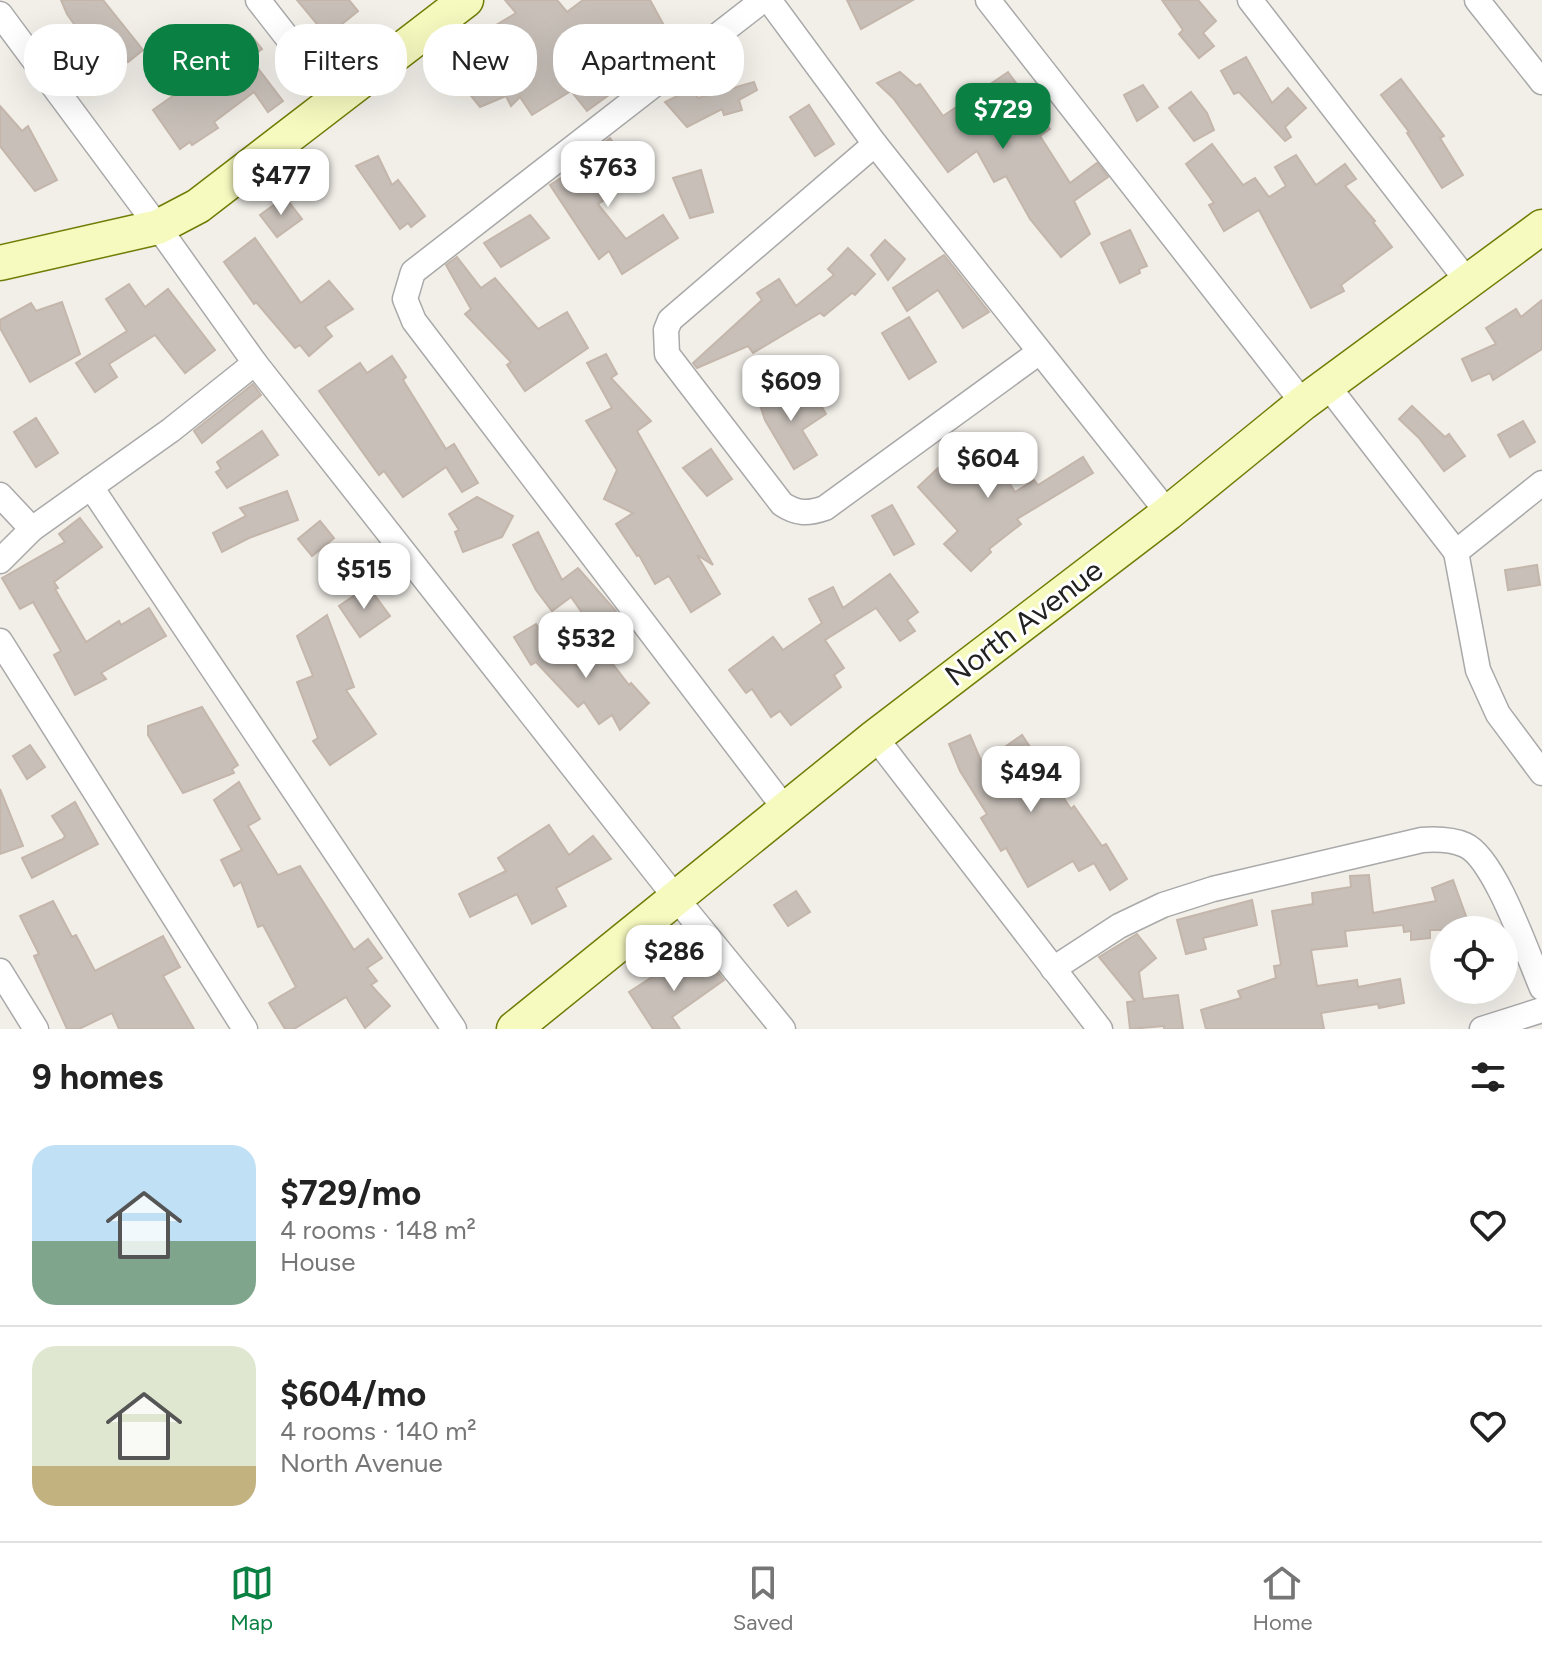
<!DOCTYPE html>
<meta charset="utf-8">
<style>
body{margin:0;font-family:Figtree,sans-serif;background:#f2f2f2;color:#222;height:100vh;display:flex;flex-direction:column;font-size:30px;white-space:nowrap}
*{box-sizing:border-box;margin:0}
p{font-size:26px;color:#767676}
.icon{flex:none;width:44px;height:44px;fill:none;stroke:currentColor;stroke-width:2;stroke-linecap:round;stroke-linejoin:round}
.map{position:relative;height:1029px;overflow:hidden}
.details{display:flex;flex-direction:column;background:#fff;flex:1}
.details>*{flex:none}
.top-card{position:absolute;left:24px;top:24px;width:800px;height:72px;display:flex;gap:16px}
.fabs{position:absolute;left:1430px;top:916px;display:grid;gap:16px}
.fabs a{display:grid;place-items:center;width:88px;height:88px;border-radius:50%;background:#fff;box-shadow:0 8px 32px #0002;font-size:40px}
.price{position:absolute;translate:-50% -68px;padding:0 18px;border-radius:16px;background:#fff;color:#222;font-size:26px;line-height:52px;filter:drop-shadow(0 2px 4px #0008)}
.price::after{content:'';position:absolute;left:50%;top:48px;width:24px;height:18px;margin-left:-12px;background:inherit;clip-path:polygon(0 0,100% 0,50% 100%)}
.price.on{background:#0b8043;color:#fff}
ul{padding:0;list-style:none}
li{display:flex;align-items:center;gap:24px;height:200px;padding:0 32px}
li+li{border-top:2px solid #e0e0e0}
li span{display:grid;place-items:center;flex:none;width:224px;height:160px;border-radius:24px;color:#555}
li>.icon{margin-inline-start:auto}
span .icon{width:96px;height:96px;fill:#fffc;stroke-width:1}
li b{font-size:34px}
h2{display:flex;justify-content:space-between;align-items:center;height:96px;padding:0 32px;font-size:34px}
.chip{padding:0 28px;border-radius:32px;background:#fff;box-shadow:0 8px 32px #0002;font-size:28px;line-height:72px}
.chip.on{background:#0b8043;color:#fff}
.tab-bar{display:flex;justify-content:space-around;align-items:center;height:112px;border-top:2px solid #e0e0e0;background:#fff;font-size:22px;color:#767676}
.tab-bar a{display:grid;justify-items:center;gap:4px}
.tab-bar .on{color:#0b8043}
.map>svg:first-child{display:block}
.building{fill:#c7bfb8;stroke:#c4b6ab;stroke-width:2}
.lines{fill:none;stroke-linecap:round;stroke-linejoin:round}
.street-casing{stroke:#a9a9a9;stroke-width:27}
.secondary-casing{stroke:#707d05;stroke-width:37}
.street{stroke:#fff;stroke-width:24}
.secondary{stroke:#f7fabf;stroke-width:34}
.labels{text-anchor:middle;stroke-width:6;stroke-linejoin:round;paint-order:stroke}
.street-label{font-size:30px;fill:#222;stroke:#fff}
</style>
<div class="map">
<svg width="1542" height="1029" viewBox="0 0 1542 1029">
<rect width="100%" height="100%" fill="#f2efe9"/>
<g class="building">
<polygon points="61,0 103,0 143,50 128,62 105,35 88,44 67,14"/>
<polygon points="297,0 349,0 358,11 327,36"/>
<polygon points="505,0 557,0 567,12 583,0 650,0 667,31 636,49 637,51 605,74 617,89 587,111 571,91 532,115 520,97 511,106 506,96 480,107 439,56 466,34 471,40 516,13"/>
<polygon points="847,0 913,0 861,29"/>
<polygon points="1162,0 1198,0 1216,21 1203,33 1214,46 1199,58 1179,34 1183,30"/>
<polygon points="250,34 262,49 250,58 283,101 268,112 254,92 214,122 218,128 192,145 190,142 180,149 153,110 232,54 229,49"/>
<polygon points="1246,57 1272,103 1288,88 1306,108 1285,127 1291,137 1285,141 1239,92 1234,94 1221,71"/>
<polygon points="900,72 916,86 920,84 943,116 1008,72 1050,129 1040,136 1070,183 1097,163 1108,177 1074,201 1090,234 1061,257 1030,219 1006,176 994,182 977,151 948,172 893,98 877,83"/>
<polygon points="1401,79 1444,136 1440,138 1463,175 1442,188 1407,133 1409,132 1381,95"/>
<polygon points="754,82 757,90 739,100 742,110 724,115 722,109 687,127 665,102 693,88 698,98"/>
<polygon points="1143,85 1158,107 1137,121 1124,95"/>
<polygon points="1191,92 1207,113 1214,130 1194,141 1169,108"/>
<polygon points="809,105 834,144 815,156 790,117"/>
<polygon points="0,106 22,131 28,126 57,180 35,191 0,146"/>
<polygon points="610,138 636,176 609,193 611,196 598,204 626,239 663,215 678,238 622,274 609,251 599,259 550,185 595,156 595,150"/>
<polygon points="1212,144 1243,185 1255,178 1269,197 1286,186 1275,167 1296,155 1316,185 1345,164 1356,179 1345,186 1375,221 1373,222 1392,247 1341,285 1344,291 1311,308 1259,210 1224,231 1209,205 1214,203 1186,164"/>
<polygon points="378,156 392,185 398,180 425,216 411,227 408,223 400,229 356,166"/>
<polygon points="701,170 713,212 690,218 673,178"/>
<polygon points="285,197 302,219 277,237 260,215"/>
<polygon points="530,215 549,238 501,267 484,243"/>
<polygon points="1130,230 1147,266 1139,269 1140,273 1120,283 1101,243"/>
<polygon points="255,238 301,303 329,281 353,309 325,327 332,336 309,356 300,345 295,348 256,302 254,304 224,262"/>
<polygon points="885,240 905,259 888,280 871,255"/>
<polygon points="848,248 875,274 855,295 852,293 824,316 820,313 753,353 748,346 697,368 693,363 762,300 757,293 779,279 796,306 834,275 828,269"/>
<polygon points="944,255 989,312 963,328 938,290 907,311 893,288"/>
<polygon points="457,257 481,288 495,278 538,329 567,312 588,348 525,391 507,365 511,362 465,314 471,309 446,265"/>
<polygon points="129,284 145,307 168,289 215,350 185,373 155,335 109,364 117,377 95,392 76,363 127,331 106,299"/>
<polygon points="1542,300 1542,349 1493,380 1490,373 1472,381 1462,359 1496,344 1486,328 1516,309 1521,317"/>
<polygon points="62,302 80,354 30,382 0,328 0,320 31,303 36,311"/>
<polygon points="909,317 936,362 909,379 882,333"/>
<polygon points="606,354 617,374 611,378 651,421 637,431 713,565 697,555 720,594 691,612 669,576 655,584 639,555 637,556 616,524 633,513 604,499 617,470 586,421 612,408 587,363"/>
<polygon points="392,356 406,377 403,380 446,449 454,444 478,483 462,492 446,467 403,497 384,471 379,475 319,391 360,363 367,373"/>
<polygon points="253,384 261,395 202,443 194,431"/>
<polygon points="771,384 787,408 813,392 826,414 802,430 817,455 794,469 765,420 755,390"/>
<polygon points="1412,406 1445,437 1449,434 1465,456 1444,471 1419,438 1399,419"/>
<polygon points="36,418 58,453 36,467 14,432"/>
<polygon points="1523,421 1535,442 1510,457 1498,435"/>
<polygon points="262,431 278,455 227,488 216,472 221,469 217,462"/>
<polygon points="982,440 1015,492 1034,480 1038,485 1083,457 1093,473 1017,519 1021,524 989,549 991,552 971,571 944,544 958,531 918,487 938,468"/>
<polygon points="711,449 732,479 707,496 683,468"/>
<polygon points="287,491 298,520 249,538 222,552 213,533 246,516 240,508"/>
<polygon points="477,497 513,516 502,537 463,552 455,532 459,530 449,514"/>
<polygon points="892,505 914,544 894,555 872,516"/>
<polygon points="80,518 102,547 54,582 58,588 55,589 86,642 119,621 121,625 149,608 166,636 101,673 106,679 75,695 54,655 61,651 33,602 20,609 2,578 65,542 59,534"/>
<polygon points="320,521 334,538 312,556 298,539"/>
<polygon points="538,532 562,580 578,568 616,611 592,627 571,597 552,611 536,590 513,545"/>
<polygon points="1537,565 1540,585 1508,590 1505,570"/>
<polygon points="890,574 918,612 907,620 915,631 900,641 876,608 825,640 844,668 834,675 841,687 791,725 780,711 771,717 752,689 746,693 729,670 773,637 783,650 822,623 809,599 833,587 843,608"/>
<polygon points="368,586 390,616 360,637 339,606"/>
<polygon points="327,615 354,687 346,690 376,734 330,765 313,741 318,738 297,682 313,676 297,636"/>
<polygon points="536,624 561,663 568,657 578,667 602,650 629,685 631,683 649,703 620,730 612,715 599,724 584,702 578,707 536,662 531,665 514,637"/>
<polygon points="202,707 238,765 232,769 234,773 183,793 148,735 148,726"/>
<polygon points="970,735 982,763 1022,735 1071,809 1074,806 1102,846 1106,844 1127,879 1110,890 1094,863 1079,871 1073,861 1028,887 1006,848 1001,851 981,818 987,814 960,771 949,744"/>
<polygon points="30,745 45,767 27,779 13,756"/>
<polygon points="239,782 260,819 248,826 278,875 300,866 354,950 368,939 382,958 367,968 377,981 371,985 390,1006 365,1028 346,997 294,1029 285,1029 269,1003 296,987 263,925 258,927 241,882 234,886 221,860 242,850 214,800"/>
<polygon points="0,789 23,846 0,854"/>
<polygon points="75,802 98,844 32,878 22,858 63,839 65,836 52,816"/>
<polygon points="549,825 569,855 593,836 611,859 556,888 566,906 532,924 517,894 470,917 459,894 506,871 498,858"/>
<polygon points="1369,875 1373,913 1436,901 1432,888 1453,880 1471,930 1430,930 1430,938 1411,940 1411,931 1404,932 1403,925 1345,931 1347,946 1311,950 1317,986 1357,980 1358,987 1400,979 1404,1003 1379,1008 1378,1004 1321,1013 1324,1029 1206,1029 1201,1010 1241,998 1238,991 1276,978 1274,966 1281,965 1272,911 1313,904 1312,893 1351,887 1350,876"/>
<polygon points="796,891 810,912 788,926 774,905"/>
<polygon points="1252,900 1257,925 1203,938 1206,949 1186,954 1177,920"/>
<polygon points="53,901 72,937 76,935 95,971 163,936 180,967 163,976 194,1029 119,1029 112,1013 79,1029 67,1029 34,956 39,954 20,916"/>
<polygon points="1137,934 1156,958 1139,972 1143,999 1178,995 1183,1029 1164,1029 1164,1026 1130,1029 1127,1002 1135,1001 1099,957"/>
<polygon points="705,958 724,980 672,1017 680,1029 653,1029 629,992 666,968 673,978"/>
</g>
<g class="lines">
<defs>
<g id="street">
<polyline points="258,0 336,100"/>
<polyline points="763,0 413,272 405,299 414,321 786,810"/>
<polyline points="769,0 875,144 1168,513"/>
<polyline points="988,0 1303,403"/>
<polyline points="1250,0 1468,282"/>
<polyline points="1477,0 1542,82"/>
<polyline points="0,14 158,227 255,363 676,898 783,1029"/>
<path d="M 875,144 L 670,320 L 666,330 L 667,354 L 782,504 C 797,514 808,514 825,508 L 1038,353"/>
<polyline points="1327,385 1456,552"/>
<polyline points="1542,483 1456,552 1478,670 1498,714 1542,773"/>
<polyline points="91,487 454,1029"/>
<polyline points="0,495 32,529"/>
<polyline points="0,561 32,529 171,430 255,363"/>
<polyline points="0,641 245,1029"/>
<polyline points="875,737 1100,1029"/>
<path d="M 1053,969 L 1119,926 L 1163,905 L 1213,889 L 1422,840 C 1436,839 1451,839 1465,845 C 1495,858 1528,956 1542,988"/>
<polyline points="0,971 36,1029"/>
<polyline points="1482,1029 1542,1010"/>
</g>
<g id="secondary">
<polyline points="0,263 158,227 198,206 466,0"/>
<polyline points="514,1029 875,737 1168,513 1303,403 1542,227"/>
</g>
</defs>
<use href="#street" class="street-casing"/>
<use href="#secondary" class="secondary-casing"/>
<use href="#street" class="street"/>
<use href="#secondary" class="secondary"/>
</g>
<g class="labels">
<g class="street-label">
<text transform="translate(1024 623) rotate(-37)" y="10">North Avenue</text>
</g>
</g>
</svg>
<div class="fabs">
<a><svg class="icon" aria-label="locate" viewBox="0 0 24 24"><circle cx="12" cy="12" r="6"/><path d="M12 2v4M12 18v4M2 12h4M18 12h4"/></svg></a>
</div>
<b class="price on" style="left:1003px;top:151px">$729</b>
<b class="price" style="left:608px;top:209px">$763</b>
<b class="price" style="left:281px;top:217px">$477</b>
<b class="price" style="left:791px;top:423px">$609</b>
<b class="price" style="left:988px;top:500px">$604</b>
<b class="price" style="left:364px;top:611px">$515</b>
<b class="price" style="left:586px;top:680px">$532</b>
<b class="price" style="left:1031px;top:814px">$494</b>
<b class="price" style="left:674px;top:993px">$286</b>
<div class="top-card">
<a class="chip">Buy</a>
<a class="chip on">Rent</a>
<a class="chip">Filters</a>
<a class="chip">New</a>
<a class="chip">Apartment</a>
</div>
</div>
<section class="details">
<h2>9 homes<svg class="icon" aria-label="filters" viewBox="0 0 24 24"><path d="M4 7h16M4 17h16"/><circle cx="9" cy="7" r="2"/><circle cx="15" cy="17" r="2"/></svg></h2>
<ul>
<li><span style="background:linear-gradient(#bfe0f5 60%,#7fa58c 0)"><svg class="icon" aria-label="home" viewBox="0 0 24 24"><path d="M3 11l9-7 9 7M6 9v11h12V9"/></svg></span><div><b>$729/mo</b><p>4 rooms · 148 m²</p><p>House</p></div><svg class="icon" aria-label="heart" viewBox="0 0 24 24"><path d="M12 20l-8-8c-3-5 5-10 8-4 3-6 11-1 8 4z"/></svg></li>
<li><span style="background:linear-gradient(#dfe7d0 75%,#c2b280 0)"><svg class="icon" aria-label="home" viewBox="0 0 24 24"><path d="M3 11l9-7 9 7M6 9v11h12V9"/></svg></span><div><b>$604/mo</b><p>4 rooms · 140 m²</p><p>North Avenue</p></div><svg class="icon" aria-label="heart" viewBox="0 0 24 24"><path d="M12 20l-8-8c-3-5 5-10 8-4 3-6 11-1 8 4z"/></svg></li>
</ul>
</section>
<nav class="tab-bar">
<a class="on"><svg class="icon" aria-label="map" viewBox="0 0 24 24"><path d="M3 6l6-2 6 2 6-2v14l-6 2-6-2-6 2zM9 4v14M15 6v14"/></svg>Map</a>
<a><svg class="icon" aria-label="saved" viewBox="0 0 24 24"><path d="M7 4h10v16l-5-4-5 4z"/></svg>Saved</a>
<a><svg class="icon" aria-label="home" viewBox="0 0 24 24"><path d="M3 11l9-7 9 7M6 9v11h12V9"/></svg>Home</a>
</nav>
